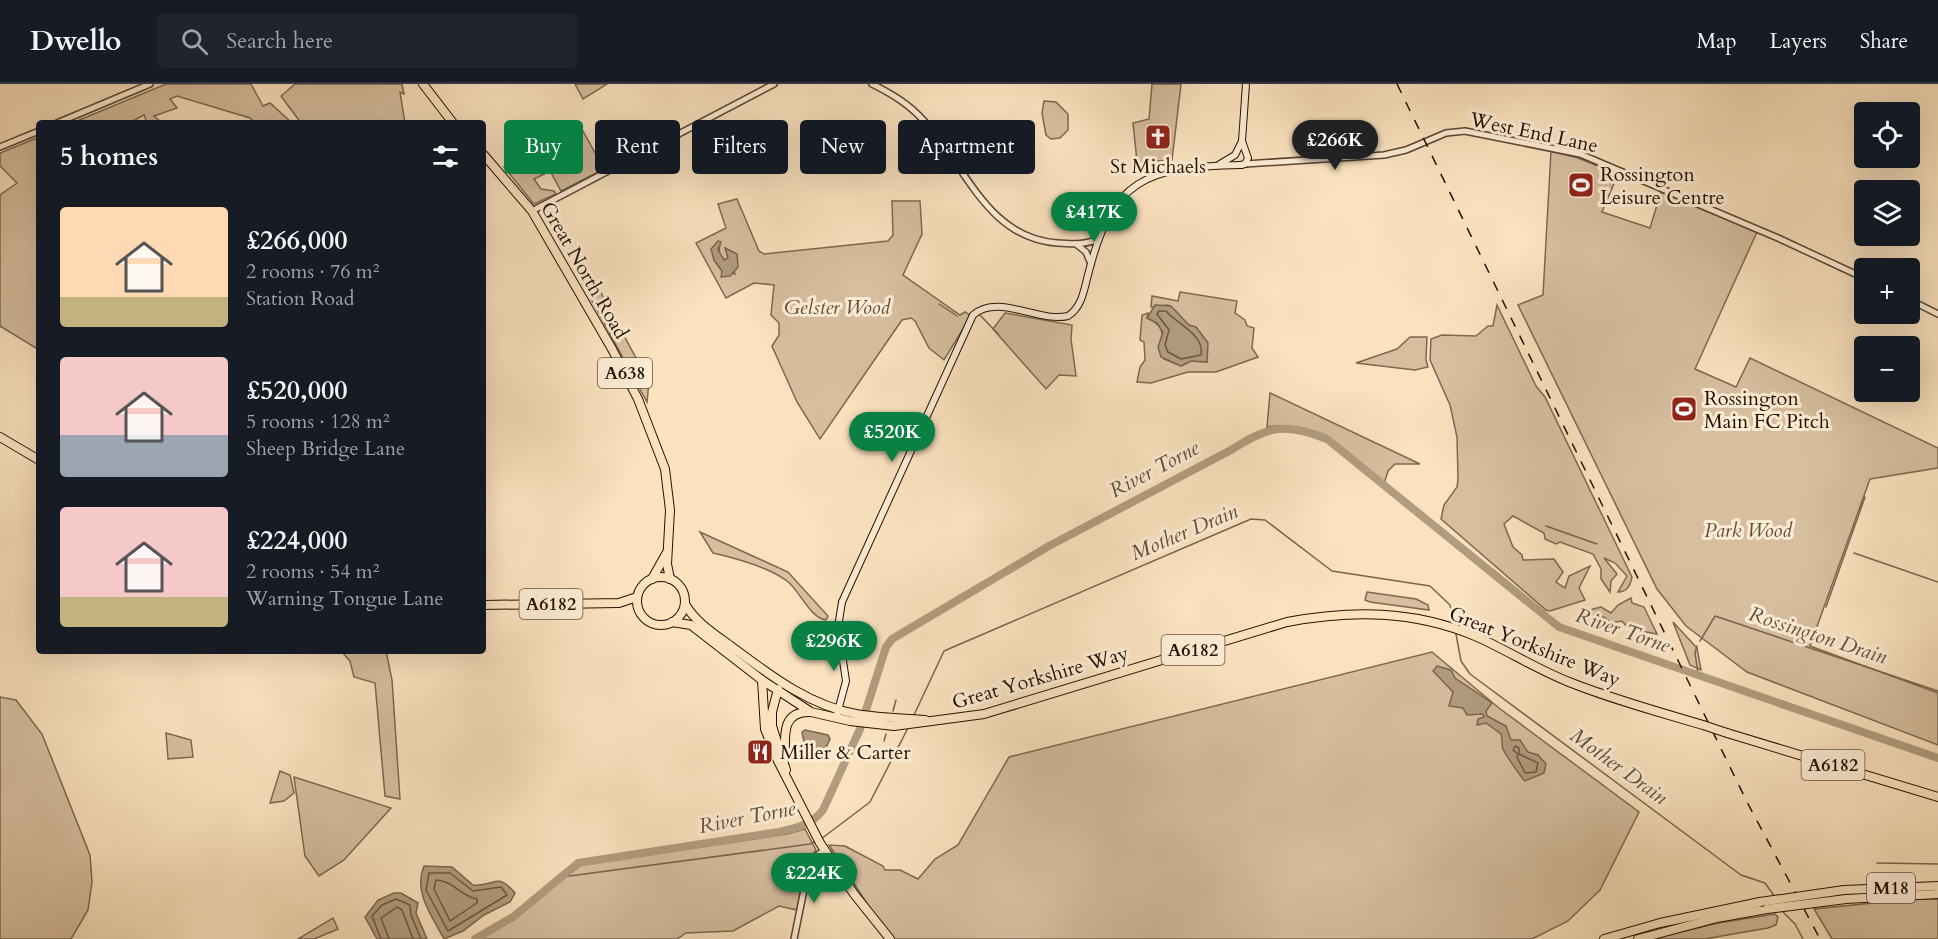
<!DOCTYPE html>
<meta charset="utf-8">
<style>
body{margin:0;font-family:Cardo,serif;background:#20242c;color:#f1f3f6;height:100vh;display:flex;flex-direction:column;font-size:22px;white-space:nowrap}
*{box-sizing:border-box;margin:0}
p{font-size:20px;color:#9ea1a6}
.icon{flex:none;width:33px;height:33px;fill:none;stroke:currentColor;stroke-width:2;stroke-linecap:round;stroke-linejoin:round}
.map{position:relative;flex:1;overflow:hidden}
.panel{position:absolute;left:36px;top:36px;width:450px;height:534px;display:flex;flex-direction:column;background:#171b24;border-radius:6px;box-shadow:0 6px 24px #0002}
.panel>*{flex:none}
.top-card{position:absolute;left:504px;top:36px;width:570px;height:54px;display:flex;gap:12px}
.fabs{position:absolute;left:1854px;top:18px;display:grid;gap:12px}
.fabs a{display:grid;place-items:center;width:66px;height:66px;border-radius:6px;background:#171b24;box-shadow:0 6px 24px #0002;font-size:30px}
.price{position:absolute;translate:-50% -51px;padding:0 14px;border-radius:21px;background:#0b8043;color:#fff;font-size:20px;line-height:39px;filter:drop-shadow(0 2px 3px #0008)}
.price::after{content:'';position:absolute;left:50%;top:36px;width:18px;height:14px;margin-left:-9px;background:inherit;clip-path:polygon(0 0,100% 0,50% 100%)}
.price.current{background:#222;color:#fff}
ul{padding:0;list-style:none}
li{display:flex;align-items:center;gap:18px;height:150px;padding:0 24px}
li span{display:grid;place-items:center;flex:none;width:168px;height:120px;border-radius:6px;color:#555}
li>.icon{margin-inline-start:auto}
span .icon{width:72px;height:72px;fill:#fffc;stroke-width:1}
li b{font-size:26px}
h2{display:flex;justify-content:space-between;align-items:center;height:72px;padding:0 24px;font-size:26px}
.pill{padding:0 21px;border-radius:6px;background:#171b24;box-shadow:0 6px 24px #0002;font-size:21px;line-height:54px}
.pill.current{background:#0b8043;color:#fff}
header{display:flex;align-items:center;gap:36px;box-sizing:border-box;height:84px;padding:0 30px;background:#171b24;border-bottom:2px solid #363941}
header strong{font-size:28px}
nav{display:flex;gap:33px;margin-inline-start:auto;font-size:21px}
.search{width:420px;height:54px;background:#20242c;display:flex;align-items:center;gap:15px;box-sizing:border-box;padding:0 21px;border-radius:6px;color:#9ea1a6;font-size:22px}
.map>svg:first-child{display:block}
.green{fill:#d7be9f;stroke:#7e6750;stroke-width:1.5;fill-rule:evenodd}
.water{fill:#b29b7e;stroke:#7a634c;stroke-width:1.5}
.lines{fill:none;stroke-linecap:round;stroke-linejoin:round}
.shore{stroke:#6c563f;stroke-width:1.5}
.stream{stroke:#7a634c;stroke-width:1.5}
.river{stroke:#b29b7e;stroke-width:8}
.tertiary-casing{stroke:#5a4430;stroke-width:8}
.secondary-casing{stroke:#251000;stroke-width:8}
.trunk-casing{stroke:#251000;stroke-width:10}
.motorway-casing{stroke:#251000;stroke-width:10}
.tertiary{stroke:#fcecd5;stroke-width:5}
.secondary{stroke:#fcecd5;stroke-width:6}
.trunk{stroke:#fbe2bf;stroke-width:8}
.motorway{stroke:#fbe2bf;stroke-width:8}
.rail{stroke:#251000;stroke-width:1.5;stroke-dasharray:10 10;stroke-linecap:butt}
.trunk-bridge-casing{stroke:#251000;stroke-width:10;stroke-linecap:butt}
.motorway-bridge-casing{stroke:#251000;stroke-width:10;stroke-linecap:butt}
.trunk-bridge{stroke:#fbe2bf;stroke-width:8}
.motorway-bridge{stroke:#fbe2bf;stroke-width:8}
.labels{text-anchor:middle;stroke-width:6;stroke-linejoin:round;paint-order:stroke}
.shield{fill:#fcecd5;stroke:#665240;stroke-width:1.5}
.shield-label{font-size:18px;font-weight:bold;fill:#251000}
.street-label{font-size:20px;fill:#251000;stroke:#fcecd5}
.poi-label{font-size:20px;fill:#251000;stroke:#fcecd5;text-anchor:start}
.park-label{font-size:20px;font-style:italic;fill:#634d38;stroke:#fcecd5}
.water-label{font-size:21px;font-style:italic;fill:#644f39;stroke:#fcecd5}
</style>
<header>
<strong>Dwello</strong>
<div class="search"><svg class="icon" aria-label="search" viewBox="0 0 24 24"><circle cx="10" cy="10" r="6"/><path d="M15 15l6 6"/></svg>Search here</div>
<nav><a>Map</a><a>Layers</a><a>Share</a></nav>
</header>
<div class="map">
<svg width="1938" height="855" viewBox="0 0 1938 855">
<rect width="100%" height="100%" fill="#fbe2bf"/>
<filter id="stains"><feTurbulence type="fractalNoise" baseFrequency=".00333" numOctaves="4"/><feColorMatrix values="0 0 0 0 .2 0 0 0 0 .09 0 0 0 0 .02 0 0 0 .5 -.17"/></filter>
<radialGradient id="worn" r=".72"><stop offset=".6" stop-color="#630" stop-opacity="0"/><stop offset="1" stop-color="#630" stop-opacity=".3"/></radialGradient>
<g class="green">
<polygon points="166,0 251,0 263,22 270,19 292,39 255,39 250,34 177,12 170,15 177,24 154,32 162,39 147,39 144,31 129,39 72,39"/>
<polygon points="295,0 402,0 404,10 400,8 405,39 301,39 281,12"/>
<polygon points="575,0 607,0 583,15"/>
<polygon points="1152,0 1181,0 1172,76 1137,78 1133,39 1149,35"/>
<polygon points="1044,17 1056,18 1068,30 1068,46 1060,54 1051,55 1046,51 1042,29"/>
<polygon points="579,40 604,85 561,107 550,87 534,95 541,105 554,107 556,110 534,120 504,83"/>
<polygon points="37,54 39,57 39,266 0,242 0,111 17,99 0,82 0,69"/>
<polygon points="1551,67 1578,74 1618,90 1602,128 1650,144 1661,108 1757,148 1695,285 1736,303 1750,274 1938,364 1938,384 1870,395 1810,562 1938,609 1938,661 1747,588 1686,542 1657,505 1518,221 1543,211"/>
<path d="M 737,115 L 759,167 L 764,170 L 888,157 L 893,151 L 892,117 L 920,117 L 922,150 L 903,191 L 960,231 L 965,228 L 971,232 L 944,276 L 929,264 L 915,237 L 911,234 L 902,236 L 820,355 L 797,318 L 772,262 L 779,251 L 779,239 L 771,231 L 774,201 L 754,199 L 726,214 L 696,159 L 726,144 L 718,120 ZM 720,159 C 719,167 718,169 724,176 L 728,175 L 726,164 L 735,190 L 722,187 L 714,176 Z"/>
<polygon points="577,189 595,198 649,298 647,318"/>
<path d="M 1180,208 L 1237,217 L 1235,229 L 1245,236 L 1247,242 L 1254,244 L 1252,264 L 1258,273 L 1216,288 L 1188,288 L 1151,299 L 1137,298 L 1140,283 L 1145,276 L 1144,258 L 1140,256 L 1142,231 L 1148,229 L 1147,234 C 1171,244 1158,256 1164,275 L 1181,282 L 1191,277 L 1207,278 C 1196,256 1187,236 1168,221 L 1151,223 L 1152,212 L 1178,217 Z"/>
<path d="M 1497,221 L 1536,302 L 1545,313 L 1632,493 C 1630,502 1627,508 1618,508 L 1627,492 L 1615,479 L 1604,474 L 1617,490 L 1611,497 L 1610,508 L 1601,495 L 1601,485 L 1593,470 L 1560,458 L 1556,460 L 1545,455 L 1544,449 L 1513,432 L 1504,440 L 1513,463 L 1522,471 L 1523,476 L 1554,475 L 1563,488 L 1556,498 L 1565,504 L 1569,492 L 1590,482 L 1579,504 L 1585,516 L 1550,527 L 1546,526 L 1441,435 L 1444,421 L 1457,403 L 1458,395 L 1457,353 L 1450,321 L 1430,276 L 1431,255 L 1442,251 L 1476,252 L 1488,242 L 1493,242 Z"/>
<polygon points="1005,229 1072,241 1071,255 1076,292 1059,291 1046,305 993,245"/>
<polygon points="1410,253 1427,253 1426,276 1428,283 1415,286 1356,279 1397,265"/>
<path d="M 1270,309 L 1420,380 L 1395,380 L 1388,387 L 1384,400 C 1347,368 1321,335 1267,343 Z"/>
<path d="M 700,448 L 788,488 L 828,532 L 826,536 C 810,534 800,507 787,497 C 768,483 735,474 713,469 Z"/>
<polygon points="1367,508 1416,515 1428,521 1429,526 1370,518 1365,516"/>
<polygon points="1631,514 1632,519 1644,523 1657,550 1629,545 1622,537 1611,539 1604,533 1585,535 1581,528 1601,523 1611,529 1618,521"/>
<polygon points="1673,538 1697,564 1701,586 1690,581"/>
<polygon points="341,567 386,567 392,596 400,715 385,712 375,599 354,593 350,577"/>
<polygon points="1432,568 1499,624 1639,728 1600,806 1568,837 1532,855 895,855 875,832 829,761 845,762 883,782 885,786 900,786 918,795 935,775 958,761 1009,673"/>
<polygon points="0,613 16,616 42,650 90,771 92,798 88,826 71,855 0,855"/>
<polygon points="166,649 191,656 193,673 168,675"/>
<polygon points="280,687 290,691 294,709 284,717 270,719"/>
<polygon points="294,693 391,724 344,776 319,792 305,772"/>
<polygon points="805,745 816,766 807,777 797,826 779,822 733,847 686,849 677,855 481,855 514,835 581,781 787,750"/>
<polygon points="1913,815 1938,815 1938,855 1832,855 1814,825"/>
<polygon points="1775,830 1778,833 1776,841 1768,844 1704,855 1652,855 1718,839"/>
<polygon points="333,834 338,845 314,855 298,855"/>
</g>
<g class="water">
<polygon points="718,157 721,158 718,166 724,176 728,174 725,164 737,170 738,183 730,192 721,193 722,187 714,176 711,165"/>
<polygon points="1155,221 1171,222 1189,241 1196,243 1208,259 1207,278 1191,277 1181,282 1161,273 1158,263 1163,248 1157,239 1147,234"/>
<path d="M 1437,582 L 1451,586 L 1455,594 L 1492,619 L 1486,627 L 1487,632 L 1506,642 L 1511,656 L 1520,656 L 1528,668 L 1538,671 L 1546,680 L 1544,689 L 1525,697 C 1522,695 1504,668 1503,665 C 1501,660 1503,655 1501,650 L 1486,639 L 1477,641 L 1478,635 L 1484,633 L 1483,630 L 1467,631 L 1463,624 L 1449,622 L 1453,608 L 1433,587 Z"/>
<polygon points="805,646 828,651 830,655 825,666 805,663 802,648"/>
<path d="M 424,782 L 452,783 L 473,801 C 495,803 497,787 515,809 L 510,818 L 484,831 L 463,847 L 444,855 C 432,832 413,808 424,782 Z"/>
<polygon points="394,809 401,809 418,819 416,829 427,855 377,855 365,833 378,816"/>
</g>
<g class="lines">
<g class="shore">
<path d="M 1166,227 C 1178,241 1205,251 1201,271 L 1181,275 L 1168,268 L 1165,261 L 1169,246 L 1157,230 L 1159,227 Z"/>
<polygon points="1515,662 1519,664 1519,670 1538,679 1536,688 1525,689 1517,673 1518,670 1513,666"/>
<polygon points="429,789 450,789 473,807 501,803 507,811 448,847 426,806"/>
<path d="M 436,796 C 454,797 460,812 477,815 L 477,819 L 450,837 L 434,805 Z"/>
<polyline points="381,855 372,832 382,821 396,815 410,821 411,831 421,855"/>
<polyline points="389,855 381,834 397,823 402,826 413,855"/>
</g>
<g class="stream">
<polyline points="939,220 957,232"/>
<polyline points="980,231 999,251"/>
<polyline points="1546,442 1597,460"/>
<polyline points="1854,469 1938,498"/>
<polyline points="1826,523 1865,413"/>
<polyline points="1456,550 1461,577 1470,590 1741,791 1765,799 1775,813"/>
<polyline points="1700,557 1715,532 1938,607"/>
<polyline points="1697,562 1695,569 1698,590"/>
<polyline points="893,627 896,616"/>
<polyline points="914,631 944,567 1251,435 1265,436 1332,487 1430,502 1450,521 1454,542"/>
<polyline points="884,657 886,650"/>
<polyline points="821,755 870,718 908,644"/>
<polyline points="1877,779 1938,780"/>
<polyline points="562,793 810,760 816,757"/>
<polyline points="1783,828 1795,840 1803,855"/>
</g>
<path class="river" d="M 475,855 L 513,833 L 578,779 L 779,748 C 797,744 811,741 823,726 L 860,645 L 886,563 L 892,555 L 1049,462 L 1231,366 C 1268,342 1285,338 1327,355 L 1559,543 L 1938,674"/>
<defs>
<g id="tertiary">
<path d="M 872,0 C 892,10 909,20 924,37 C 966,82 987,154 1057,159 C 1071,160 1085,161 1098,155"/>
<polyline points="57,39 150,0"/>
<polyline points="0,63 39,47"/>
<polyline points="1245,80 1384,71 1406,66 1446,49 1465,47 1580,70 1778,154 1864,194"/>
<polyline points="532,127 774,0"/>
<polyline points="1076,160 1086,168 1091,180"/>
<polyline points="1910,216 1938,230"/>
<polyline points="794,855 808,786 813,775 824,766"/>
</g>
<g id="secondary">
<polyline points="1220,80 1235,71 1242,57"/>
<polyline points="1241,81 1245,80 1248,74 1242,57 1246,0"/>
<path d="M 836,634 L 846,597 L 838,543 L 842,518 L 973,231 C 999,209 1038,239 1068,232 C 1082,223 1084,206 1088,191 C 1112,94 1146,83 1241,81"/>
</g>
<g id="trunk">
<polyline points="423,0 453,39"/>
<polyline points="483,70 532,127 612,265 638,315 665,385 670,426 667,480 670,495"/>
<polyline points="0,353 39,376"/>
<circle cx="661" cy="517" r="24"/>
<polyline points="652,495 666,470"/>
<path d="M 685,520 C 695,538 716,551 732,563 C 770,591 808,621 856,630 C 879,634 902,634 925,636"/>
<polyline points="483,521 619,519 637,513"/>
<path d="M 672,538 L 691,541 L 762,596 L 811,628 L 850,637 L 894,642 L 984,630 L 1287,538 C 1352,526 1413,526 1475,552 C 1507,566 1536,585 1569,598 C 1612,615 1658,628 1703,641"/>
<polyline points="762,596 765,645 778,677 820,759 854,810 890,855"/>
<polyline points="778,605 772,628 772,642 786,686"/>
<polyline points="1727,649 1938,713"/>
<path d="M 785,674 C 785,652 781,628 809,628"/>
</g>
<g id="motorway">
<polyline points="1844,806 1938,802"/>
<polyline points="1846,815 1938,810"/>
<polyline points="1604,855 1660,839 1760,818"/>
<polyline points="1638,855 1717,834 1767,825"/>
</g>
</defs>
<use href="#tertiary" class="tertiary-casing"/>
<use href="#secondary" class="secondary-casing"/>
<use href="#trunk" class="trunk-casing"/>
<use href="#motorway" class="motorway-casing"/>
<use href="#tertiary" class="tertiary"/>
<use href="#secondary" class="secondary"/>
<use href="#trunk" class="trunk"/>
<use href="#motorway" class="motorway"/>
<polyline class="rail" points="1397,0 1747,718 1820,855"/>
<defs>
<polyline id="trunk-bridge" points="1703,641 1727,649"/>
<g id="motorway-bridge">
<polyline points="1760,818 1844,806"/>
<polyline points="1767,825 1846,815"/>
</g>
</defs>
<use href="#trunk-bridge" class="trunk-bridge-casing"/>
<use href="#motorway-bridge" class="motorway-bridge-casing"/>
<use href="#trunk-bridge" class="trunk-bridge"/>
<use href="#motorway-bridge" class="motorway-bridge"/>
</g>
<defs>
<symbol id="church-square" viewBox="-11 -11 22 22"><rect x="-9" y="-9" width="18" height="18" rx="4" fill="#8f2418" stroke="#fcecd5"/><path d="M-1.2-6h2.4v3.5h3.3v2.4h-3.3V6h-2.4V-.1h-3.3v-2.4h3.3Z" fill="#fff"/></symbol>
<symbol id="stadium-square" viewBox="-11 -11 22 22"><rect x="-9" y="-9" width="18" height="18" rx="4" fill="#8f2418" stroke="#fcecd5"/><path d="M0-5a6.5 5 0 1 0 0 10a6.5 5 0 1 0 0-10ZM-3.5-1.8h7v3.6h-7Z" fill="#fff"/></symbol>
<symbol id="restaurant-square" viewBox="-11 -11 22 22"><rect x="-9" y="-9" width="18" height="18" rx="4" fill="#8f2418" stroke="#fcecd5"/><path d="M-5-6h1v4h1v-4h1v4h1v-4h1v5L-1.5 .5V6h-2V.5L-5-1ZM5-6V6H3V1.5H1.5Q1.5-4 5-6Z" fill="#fff"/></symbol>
</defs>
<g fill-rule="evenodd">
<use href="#church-square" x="1143" y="38" width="30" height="30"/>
<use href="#stadium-square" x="1566" y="86" width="30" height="30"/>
<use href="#stadium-square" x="1669" y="310" width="30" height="30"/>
<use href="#restaurant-square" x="745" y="653" width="30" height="30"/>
</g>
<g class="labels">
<g class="shield">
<rect x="598" y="274" width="54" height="30" rx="4.5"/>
<rect x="519.5" y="505" width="63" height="30" rx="4.5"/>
<rect x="1161.5" y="551" width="63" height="30" rx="4.5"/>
<rect x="1801.5" y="666" width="63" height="30" rx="4.5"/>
<rect x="1867" y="789" width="48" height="30" rx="4.5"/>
</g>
<g class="shield-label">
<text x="625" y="295">A638</text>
<text x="551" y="526">A6182</text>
<text x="1193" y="572">A6182</text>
<text x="1833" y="687">A6182</text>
<text x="1891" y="810">M18</text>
</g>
<g class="street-label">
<text transform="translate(1534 48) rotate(12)" y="7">West End Lane</text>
<text transform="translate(585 186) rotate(60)" y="7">Great North Road</text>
<text transform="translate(1535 562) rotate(22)" y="7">Great Yorkshire Way</text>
<text transform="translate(1040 593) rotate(-16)" y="7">Great Yorkshire Way</text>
</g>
<g class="poi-label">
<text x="1158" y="89" text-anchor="middle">St Michaels</text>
<text x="1600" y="97">Rossington<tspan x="1600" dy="23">Leisure Centre</tspan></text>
<text x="1704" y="321">Rossington<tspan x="1704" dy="23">Main FC Pitch</tspan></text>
<text x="780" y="675">Miller &amp; Carter</text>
</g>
<g class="park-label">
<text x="837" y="230">Gelster Wood</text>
<text x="1748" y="453">Park Wood</text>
</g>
<g class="water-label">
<text transform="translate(1154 385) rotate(-28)" y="7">River Torne</text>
<text transform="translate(1184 448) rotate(-23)" y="7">Mother Drain</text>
<text transform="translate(1623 546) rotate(19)" y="7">River Torne</text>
<text transform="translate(1818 551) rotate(18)" y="7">Rossington Drain</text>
<text transform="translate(1619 682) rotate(36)" y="7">Mother Drain</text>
<text transform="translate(747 733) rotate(-11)" y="7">River Torne</text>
</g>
</g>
<rect width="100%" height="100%" filter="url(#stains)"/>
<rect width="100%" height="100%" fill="url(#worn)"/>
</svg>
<div class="fabs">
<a><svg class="icon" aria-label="locate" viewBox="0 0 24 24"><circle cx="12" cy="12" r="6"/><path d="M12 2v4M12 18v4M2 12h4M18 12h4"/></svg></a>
<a><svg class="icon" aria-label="layers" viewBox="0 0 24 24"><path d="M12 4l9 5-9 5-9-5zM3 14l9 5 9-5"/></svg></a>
<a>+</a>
<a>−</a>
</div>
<b class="price current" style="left:1335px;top:87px">£266K</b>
<b class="price" style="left:1094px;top:159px">£417K</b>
<b class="price" style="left:892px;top:379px">£520K</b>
<b class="price" style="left:834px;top:588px">£296K</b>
<b class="price" style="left:814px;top:820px">£224K</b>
<div class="top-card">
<a class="pill current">Buy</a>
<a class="pill">Rent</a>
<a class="pill">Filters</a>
<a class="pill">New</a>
<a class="pill">Apartment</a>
</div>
<section class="panel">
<h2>5 homes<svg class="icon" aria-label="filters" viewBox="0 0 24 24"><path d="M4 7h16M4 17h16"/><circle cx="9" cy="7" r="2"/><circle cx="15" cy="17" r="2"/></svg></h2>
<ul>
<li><span style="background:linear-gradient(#ffd9b3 75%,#c2b280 0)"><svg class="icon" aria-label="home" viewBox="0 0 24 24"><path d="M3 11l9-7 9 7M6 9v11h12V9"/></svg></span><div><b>£266,000</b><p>2 rooms · 76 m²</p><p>Station Road</p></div></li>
<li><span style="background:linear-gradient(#f6c9c9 65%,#9aa5b1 0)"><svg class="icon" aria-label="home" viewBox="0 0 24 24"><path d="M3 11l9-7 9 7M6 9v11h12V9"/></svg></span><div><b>£520,000</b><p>5 rooms · 128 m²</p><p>Sheep Bridge Lane</p></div></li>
<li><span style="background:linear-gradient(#f6c9c9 75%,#c2b280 0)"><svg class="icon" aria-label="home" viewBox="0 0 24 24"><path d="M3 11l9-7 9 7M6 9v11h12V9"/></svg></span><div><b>£224,000</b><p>2 rooms · 54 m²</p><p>Warning Tongue Lane</p></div></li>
</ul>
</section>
</div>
